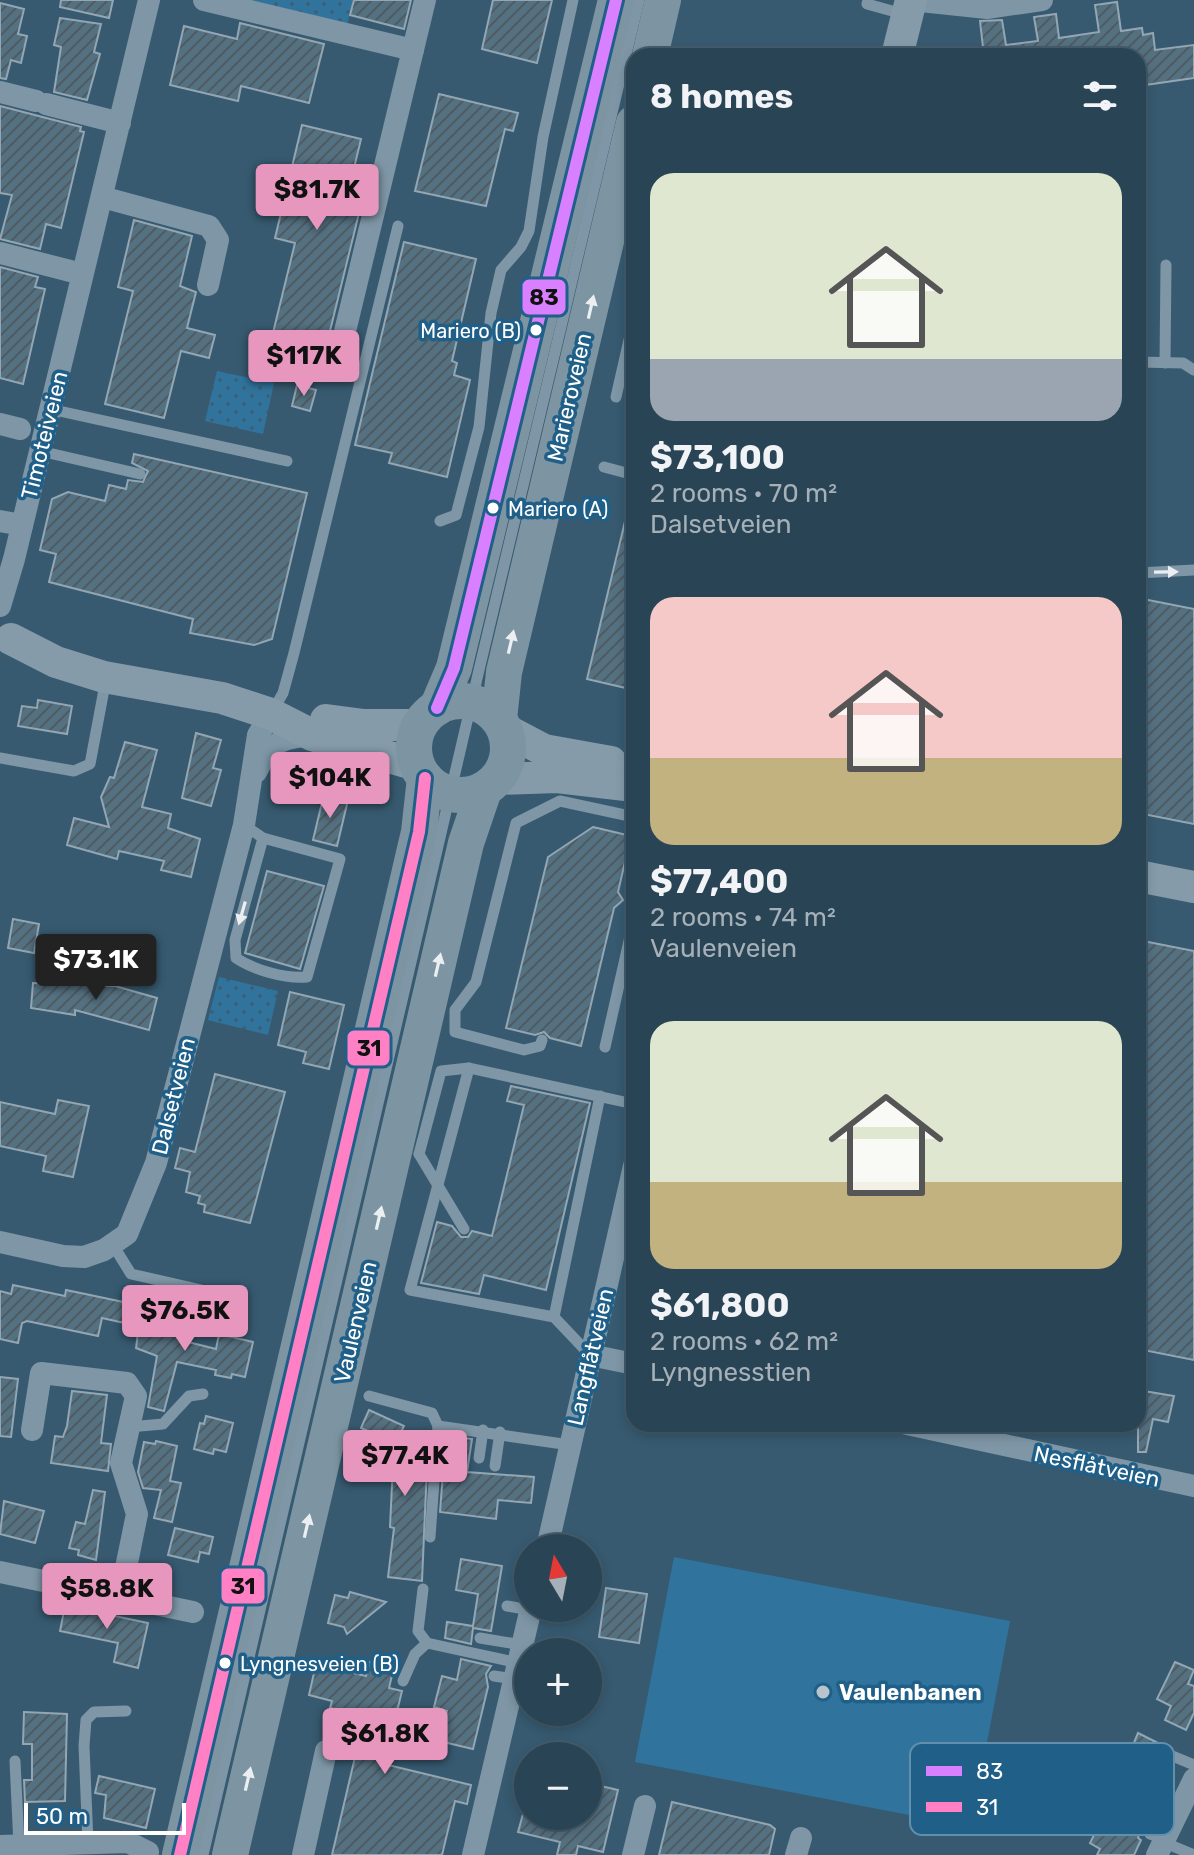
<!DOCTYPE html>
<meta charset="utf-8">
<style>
body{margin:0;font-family:Rubik,sans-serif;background:#354e5e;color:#f1f3f6;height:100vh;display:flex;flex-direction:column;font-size:30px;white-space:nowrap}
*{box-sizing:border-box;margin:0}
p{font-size:26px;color:#a5b0b8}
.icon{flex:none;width:44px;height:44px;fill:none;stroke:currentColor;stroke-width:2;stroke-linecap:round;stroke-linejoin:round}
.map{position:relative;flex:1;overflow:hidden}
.drawer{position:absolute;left:626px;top:48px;width:520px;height:1384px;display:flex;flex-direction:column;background:#294454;border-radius:24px;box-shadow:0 4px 12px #0003,0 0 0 2px #455c6b}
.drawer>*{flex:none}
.needle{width:52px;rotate:350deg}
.fabs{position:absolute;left:514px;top:1534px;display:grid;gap:16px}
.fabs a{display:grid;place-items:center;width:88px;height:88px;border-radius:50%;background:#294454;box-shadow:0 4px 12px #0003,0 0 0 2px #455c6b;font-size:40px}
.scale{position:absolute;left:24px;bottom:20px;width:162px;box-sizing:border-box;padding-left:8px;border:4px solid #fff;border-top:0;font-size:22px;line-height:28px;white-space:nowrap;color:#fff;-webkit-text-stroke:6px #1f5f88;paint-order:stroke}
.price{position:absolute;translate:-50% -68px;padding:0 18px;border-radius:8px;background:#e797bd;color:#111;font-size:26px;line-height:52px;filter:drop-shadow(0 2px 4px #0008)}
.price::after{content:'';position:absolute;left:50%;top:48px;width:24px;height:18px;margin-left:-12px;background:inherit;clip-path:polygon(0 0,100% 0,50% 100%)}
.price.current{background:#222;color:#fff}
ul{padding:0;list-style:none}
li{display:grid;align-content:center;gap:16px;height:424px;padding:0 24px}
li span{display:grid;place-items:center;height:248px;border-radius:24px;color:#555}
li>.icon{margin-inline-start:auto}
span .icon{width:144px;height:144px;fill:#fffc;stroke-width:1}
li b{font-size:34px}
h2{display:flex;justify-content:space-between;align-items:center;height:96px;padding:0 24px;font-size:34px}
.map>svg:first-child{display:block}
.grass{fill:url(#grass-dots)}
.garden{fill:#30749d}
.building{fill:url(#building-hatch);stroke:#92a6b3;stroke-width:2}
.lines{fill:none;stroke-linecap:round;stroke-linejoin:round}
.lane{stroke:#7e96a6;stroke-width:11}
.street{stroke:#7e96a6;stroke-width:22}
.secondary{stroke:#859baa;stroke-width:32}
.primary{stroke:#7d95a3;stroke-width:36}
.lane-bridge{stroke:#7e96a6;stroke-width:11}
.bus-1-casing{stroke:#1f5f88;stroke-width:18}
.bus-2-casing{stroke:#1f5f88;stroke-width:18}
.bus-1{stroke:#d880ff;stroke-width:12}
.bus-2{stroke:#ff80c5;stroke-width:12}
.oneway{fill:#eceff1}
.oneway2{fill:#eceff2}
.bus-dot{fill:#fff;stroke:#1f5f88;stroke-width:3}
.poi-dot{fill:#b9c5cd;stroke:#1f5f88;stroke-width:3}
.labels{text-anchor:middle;stroke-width:7;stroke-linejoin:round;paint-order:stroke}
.bus-label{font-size:20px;fill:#fff;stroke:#1f5f88;text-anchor:start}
.street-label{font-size:22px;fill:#fff;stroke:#1f5f88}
.poi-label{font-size:22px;font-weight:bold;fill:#fff;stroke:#1f5f88;text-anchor:start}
.key{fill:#1f5f88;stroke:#628fac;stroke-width:2}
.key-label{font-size:22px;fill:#fff}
.line-badge{stroke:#1f5f88;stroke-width:3}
.pale-badge-label{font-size:22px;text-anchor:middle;font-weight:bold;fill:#111}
</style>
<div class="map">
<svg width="1194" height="1855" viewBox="0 0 1194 1855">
<defs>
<pattern id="grass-dots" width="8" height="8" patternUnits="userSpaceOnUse" patternTransform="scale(2)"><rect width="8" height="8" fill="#30749d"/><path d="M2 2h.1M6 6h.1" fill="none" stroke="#415c6c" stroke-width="1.8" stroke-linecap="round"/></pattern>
<pattern id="building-hatch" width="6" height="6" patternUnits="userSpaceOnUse" patternTransform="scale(2)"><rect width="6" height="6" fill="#547182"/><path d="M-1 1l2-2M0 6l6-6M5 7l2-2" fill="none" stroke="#4f5b62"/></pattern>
</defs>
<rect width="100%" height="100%" fill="#375a70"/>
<g class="grass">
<polygon points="241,0 353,0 347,26"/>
<polygon points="217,371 274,383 263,434 205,421"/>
<polygon points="219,977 278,991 268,1035 208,1020"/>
</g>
<polygon class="garden" points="674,1557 1010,1621 971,1827 635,1762"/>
<g class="building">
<polygon points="61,0 113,0 109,18 60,7"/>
<polygon points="354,0 411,0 404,29 350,15"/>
<polygon points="493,0 552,0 537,63 482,49"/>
<polygon points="1117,2 1121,31 1142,28 1143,35 1153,33 1155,50 1194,45 1194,78 1138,86 1138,56 984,56 980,21 1002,20 1006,45 1038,41 1034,17 1056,14 1059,38 1099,32 1095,5"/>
<polygon points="0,3 24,9 18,34 27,36 21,63 11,60 6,79 0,78"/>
<polygon points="60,18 101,24 94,52 100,54 87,100 54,92 61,47 54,45"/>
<polygon points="240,23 324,44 309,103 241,86 238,101 170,85 184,26 237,39"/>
<polygon points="439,94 518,113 513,131 505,129 486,206 415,191"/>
<polygon points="0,106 81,127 80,131 84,132 61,228 46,224 40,249 0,239 12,195 0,193"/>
<polygon points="302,125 361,139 348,193 363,197 327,343 273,333 295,243 275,238"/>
<polygon points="134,220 192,236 180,286 196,292 187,328 215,335 209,358 181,351 164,418 105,404 133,291 118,287"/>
<polygon points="404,242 476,259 452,361 457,363 454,375 470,380 447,477 389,463 392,453 355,445"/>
<polygon points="0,267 38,277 35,287 45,289 23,384 0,378"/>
<polygon points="297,385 316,390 310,411 292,406"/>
<polygon points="134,454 307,493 272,639 254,645 190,633 193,619 49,582 56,554 40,550 52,499 68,492 105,501 109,485 126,489 128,480 143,482 148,471 132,463"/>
<polygon points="628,509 634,510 634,690 587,679"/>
<polygon points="1138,598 1194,609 1194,824 1138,813"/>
<polygon points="38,700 72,706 67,734 18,726 22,706 37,708"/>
<polygon points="196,733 221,740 213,768 221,770 211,806 182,798"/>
<polygon points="125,742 157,750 142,807 171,814 168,828 200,839 191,877 161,870 164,861 119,851 117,859 67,845 74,818 109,827 101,797 110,777 114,778"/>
<polygon points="324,794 348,800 337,846 313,840"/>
<polygon points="593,827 631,836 618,892 623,900 614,908 581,1046 550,1038 544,1032 535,1035 506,1028 548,857"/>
<polygon points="267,871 324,886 300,969 245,953"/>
<polygon points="13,919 39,924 34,953 8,948"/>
<polygon points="1138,940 1194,951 1194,1360 1138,1349"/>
<polygon points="33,983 115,986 157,998 149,1030 75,1010 75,1015 31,1008"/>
<polygon points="290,992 344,1005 329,1069 303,1063 306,1052 278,1045"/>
<polygon points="215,1074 285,1092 250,1223 204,1212 205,1205 198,1203 200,1196 186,1192 190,1172 175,1168 180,1148 195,1152"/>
<polygon points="511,1086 590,1103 546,1290 484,1275 479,1294 421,1283 437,1222 452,1226 461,1237 468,1237 472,1231 492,1236 524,1105 507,1101"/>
<polygon points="58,1100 89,1106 73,1177 43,1171 46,1156 0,1146 0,1102 55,1114"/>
<polygon points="13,1285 65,1296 66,1290 133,1304 129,1324 102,1318 98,1336 27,1321 22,1323 18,1343 0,1339 0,1291 11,1294"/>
<polygon points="136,1312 185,1318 184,1341 216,1349 219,1334 253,1342 245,1377 232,1374 231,1378 215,1375 216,1370 177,1362 164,1411 148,1407 157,1356 136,1348 138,1333 133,1333"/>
<polygon points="0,1377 18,1379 11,1437 0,1436"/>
<polygon points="1138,1390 1174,1396 1168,1422 1153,1419 1146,1452 1138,1452"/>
<polygon points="72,1391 107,1395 101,1443 111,1444 108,1471 51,1463 55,1436 63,1437 67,1426"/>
<polygon points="369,1410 404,1426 397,1440 428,1444 422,1581 388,1577 394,1528 390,1527 394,1443 361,1428"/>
<polygon points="206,1416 233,1423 226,1452 214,1449 213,1454 194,1449 200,1423 204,1424"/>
<polygon points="450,1436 472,1439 467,1472 534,1477 531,1503 498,1500 496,1519 440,1512 445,1446 449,1446"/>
<polygon points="156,1441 177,1446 170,1481 181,1483 172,1522 154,1518 161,1490 143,1488 138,1472 144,1442 155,1444"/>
<polygon points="93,1490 105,1492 96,1560 78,1555 79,1550 69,1548 76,1522 85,1524"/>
<polygon points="4,1501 44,1511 35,1543 0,1534"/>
<polygon points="175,1528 213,1537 209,1554 200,1552 198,1562 168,1555"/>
<polygon points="461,1559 502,1566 491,1631 473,1628 471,1644 445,1638 447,1622 473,1626 478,1594 456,1590"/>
<polygon points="606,1588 647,1594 639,1643 599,1637"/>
<polygon points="350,1592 386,1602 347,1634 344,1627 328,1623 335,1595 348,1598"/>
<polygon points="75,1602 92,1605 91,1611 148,1623 138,1668 114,1662 118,1643 60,1631 65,1606 74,1608"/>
<polygon points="461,1659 491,1666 486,1674 488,1687 473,1749 439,1741 447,1711 434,1707 442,1676 457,1680"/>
<polygon points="370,1662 394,1667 389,1688 402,1691 384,1764 471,1785 467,1804 455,1801 442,1855 332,1855 355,1757 361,1759 370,1722 358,1719 359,1714 330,1708 332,1701 309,1695 316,1664 366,1676"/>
<polygon points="1175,1662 1194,1670 1188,1684 1194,1686 1194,1713 1186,1730 1165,1720 1171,1706 1157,1699"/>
<polygon points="24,1712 67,1714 65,1801 25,1802 24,1780 32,1780 32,1744 23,1744"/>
<polygon points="1138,1733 1162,1745 1156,1758 1173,1766 1142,1824 1138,1838 1141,1840 1134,1855 1097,1855 1100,1849 1090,1843 1101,1821 1105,1823 1110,1810 1119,1814 1136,1779 1122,1772"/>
<polygon points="99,1776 155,1789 146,1828 104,1818 106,1795 95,1793"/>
<polygon points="588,1783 618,1790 603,1852 578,1846 576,1855 557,1855 560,1842 518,1832 523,1814 564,1824 566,1816 588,1816"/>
<polygon points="672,1802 770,1825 775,1829 769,1855 659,1855"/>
</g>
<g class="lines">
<g class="lane">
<polyline points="868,0 867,4 903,14"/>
<polyline points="1138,362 1183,363 1194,370"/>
<polyline points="1165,363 1166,265"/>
<polyline points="616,397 629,340"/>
<polyline points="50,409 287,461"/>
<polyline points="40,451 140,474"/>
<polyline points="604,467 634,475"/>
<polyline points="440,521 456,515 479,427 491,313 501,270 521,247 529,231 543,137 573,0"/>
<polyline points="1138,573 1194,570"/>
<polyline points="272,712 283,693 294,653 398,226"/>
<polyline points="0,758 74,771 90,764 106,679"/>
<path d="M 244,825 L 263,838 L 340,859 L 307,977 C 285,979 254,970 236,958 L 235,940 L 263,838"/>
<polyline points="542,1040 540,1046 524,1050 455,1032 455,1010 476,982 516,823 560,801 634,817"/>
<polyline points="605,1047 634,919"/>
<polyline points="419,1154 441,1071 469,1068"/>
<polyline points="113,1245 131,1274 241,1299"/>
<polyline points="554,1317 600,1096"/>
<polyline points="590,1355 554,1317 410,1290 469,1068 634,1104"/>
<polyline points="369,1396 432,1413 438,1426"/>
<polyline points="438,1426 570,1445"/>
<polyline points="129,1427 163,1424 189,1396 203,1394"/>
<polyline points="479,1458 483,1430"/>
<polyline points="495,1466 500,1432"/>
<polyline points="430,1537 438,1426"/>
<polyline points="423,1589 418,1631 427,1643 518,1663"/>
<polyline points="507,1606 530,1610"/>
<polyline points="480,1638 522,1645"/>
<polyline points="494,1676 514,1679"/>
<polyline points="403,1681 415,1654 427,1643"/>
<polyline points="1170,1755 1194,1765"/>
<polyline points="15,1761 19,1846"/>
<polyline points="1150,1834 1165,1839"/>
<polyline points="1163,1842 1194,1855"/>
<polyline points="88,1843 84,1746 86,1720 94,1712 126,1711"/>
<polyline points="203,1855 479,670 639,0"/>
</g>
<g class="street">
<polyline points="204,0 413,50"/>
<polyline points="911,0 987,8 1042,0"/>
<polyline points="0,92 36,101"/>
<polyline points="46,104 120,123"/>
<polyline points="102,197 209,226 218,240 208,285"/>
<polyline points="0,253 82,274"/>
<polyline points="322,357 334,358 340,352 425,0"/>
<polyline points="0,424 20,429"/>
<polyline points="0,521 22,525"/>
<polyline points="0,606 14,559 149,0"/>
<path d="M 256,772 C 272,742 279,738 312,735"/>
<polyline points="0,1242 63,1256 84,1257 104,1250 127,1234 156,1163 244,825 258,735 271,714"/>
<polyline points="590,1355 634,1364"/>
<polyline points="907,1424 1194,1486"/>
<polyline points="32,1430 41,1373 127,1383 136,1396 121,1463 137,1514 120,1597"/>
<polyline points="547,1548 634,1166"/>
<polyline points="0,1572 193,1612"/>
<polyline points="0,1846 128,1842 148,1852"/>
<polyline points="303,1855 326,1751"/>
<polyline points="473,1855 531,1608"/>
<polyline points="633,1855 645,1806"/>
<polyline points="796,1855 801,1838"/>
<polyline points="1157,1855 1194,1779"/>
</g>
<g class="secondary">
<polyline points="897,56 911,0"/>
<polyline points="11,639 56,662 104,677 222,698 271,714 312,735 417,765"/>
<polyline points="326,720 364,725 420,725"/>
<polyline points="506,730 544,750 611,762"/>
<polyline points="497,779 557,777 634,786"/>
<polyline points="1138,876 1194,887"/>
</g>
<g class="primary">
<polyline points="650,56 663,0"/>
<circle cx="461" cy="748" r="47"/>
<polyline points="437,708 454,668 616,0"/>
<polyline points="499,719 504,672 634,123"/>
<polyline points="180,1855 419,832 425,778"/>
<polyline points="230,1855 466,843 484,790"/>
</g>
<polyline class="lane-bridge" points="419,1154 464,1229"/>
<defs>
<polyline id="bus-1" points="437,708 454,668 616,0"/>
<polyline id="bus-2" points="180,1855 419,832 425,778"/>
</defs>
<use href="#bus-1" class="bus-1-casing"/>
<use href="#bus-2" class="bus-2-casing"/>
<use href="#bus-1" class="bus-1"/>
<use href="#bus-2" class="bus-2"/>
</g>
<defs><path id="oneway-solid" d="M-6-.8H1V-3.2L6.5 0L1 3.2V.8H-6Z" transform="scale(2)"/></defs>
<g class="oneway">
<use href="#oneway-solid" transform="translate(591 307) rotate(-77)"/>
<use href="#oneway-solid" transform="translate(511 642) rotate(-77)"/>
<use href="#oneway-solid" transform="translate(438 965) rotate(-77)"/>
<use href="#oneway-solid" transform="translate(379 1218) rotate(-77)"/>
<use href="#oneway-solid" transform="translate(307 1526) rotate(-77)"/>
<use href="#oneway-solid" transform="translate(248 1779) rotate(-77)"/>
</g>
<g class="oneway2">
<use href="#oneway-solid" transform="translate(1166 572) rotate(-1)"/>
<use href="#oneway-solid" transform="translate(242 913) rotate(106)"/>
</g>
<g class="bus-dot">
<circle cx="536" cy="330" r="7"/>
<circle cx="493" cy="508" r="7"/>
<circle cx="225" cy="1663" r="7"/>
</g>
<circle class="poi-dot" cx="823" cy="1692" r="8"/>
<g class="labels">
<g class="bus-label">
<text x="521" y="338" text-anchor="end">Mariero (B)</text>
<text x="508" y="516">Mariero (A)</text>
<text x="240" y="1671">Lyngnesveien (B)</text>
</g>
<g class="street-label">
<text transform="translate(569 397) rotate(-77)" y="8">Marieroveien</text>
<text transform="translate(44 435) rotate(-76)" y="8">Timoteiveien</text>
<text transform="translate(173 1096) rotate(-76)" y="8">Dalsetveien</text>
<text transform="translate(355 1322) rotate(-77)" y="8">Vaulenveien</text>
<text transform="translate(590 1357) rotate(-77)" y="8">Langflåtveien</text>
<text transform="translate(1097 1466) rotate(12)" y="8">Nesflåtveien</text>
</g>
<g class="poi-label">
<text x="839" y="1700">Vaulenbanen</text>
</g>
</g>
<rect x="910" y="1743" width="264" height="92" rx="12" class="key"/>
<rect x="926" y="1766" width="36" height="10" fill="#d880ff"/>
<rect x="926" y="1802" width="36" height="10" fill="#ff80c5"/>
<g class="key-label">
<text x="976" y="1779">83</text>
<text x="976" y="1815">31</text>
</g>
<g class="line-badge">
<rect x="521" y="278" width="46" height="38" rx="8" fill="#d880ff"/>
<rect x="346" y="1029" width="45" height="38" rx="8" fill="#ff80c5"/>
<rect x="220" y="1567" width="46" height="38" rx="8" fill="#ff80c5"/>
</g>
<g class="pale-badge-label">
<text x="544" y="305">83</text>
<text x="369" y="1056">31</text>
<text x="243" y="1594">31</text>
</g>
</svg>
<div class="fabs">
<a><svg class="needle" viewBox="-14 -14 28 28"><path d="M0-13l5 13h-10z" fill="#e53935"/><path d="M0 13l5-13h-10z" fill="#a5b0b8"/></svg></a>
<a>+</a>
<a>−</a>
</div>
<div class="scale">50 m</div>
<b class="price" style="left:317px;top:232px">$81.7K</b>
<b class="price" style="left:304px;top:398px">$117K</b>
<b class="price" style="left:330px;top:820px">$104K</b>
<b class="price current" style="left:96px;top:1002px">$73.1K</b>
<b class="price" style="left:185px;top:1353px">$76.5K</b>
<b class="price" style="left:405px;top:1498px">$77.4K</b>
<b class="price" style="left:107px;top:1631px">$58.8K</b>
<b class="price" style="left:385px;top:1776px">$61.8K</b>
<section class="drawer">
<h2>8 homes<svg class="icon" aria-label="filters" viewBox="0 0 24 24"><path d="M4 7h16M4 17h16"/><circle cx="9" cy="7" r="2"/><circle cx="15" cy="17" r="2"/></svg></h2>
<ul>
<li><span style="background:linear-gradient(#dfe7d0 75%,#9aa5b1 0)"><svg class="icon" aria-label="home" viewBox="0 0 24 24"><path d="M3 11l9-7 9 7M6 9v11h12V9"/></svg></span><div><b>$73,100</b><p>2 rooms · 70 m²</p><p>Dalsetveien</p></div></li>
<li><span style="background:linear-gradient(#f6c9c9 65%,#c2b280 0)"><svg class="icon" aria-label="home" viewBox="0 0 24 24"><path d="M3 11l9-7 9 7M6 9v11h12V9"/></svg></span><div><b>$77,400</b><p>2 rooms · 74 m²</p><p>Vaulenveien</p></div></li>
<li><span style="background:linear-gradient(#dfe7d0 65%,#c2b280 0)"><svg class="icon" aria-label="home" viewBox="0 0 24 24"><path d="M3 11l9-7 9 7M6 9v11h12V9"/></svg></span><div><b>$61,800</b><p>2 rooms · 62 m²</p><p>Lyngnesstien</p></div></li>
</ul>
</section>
</div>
